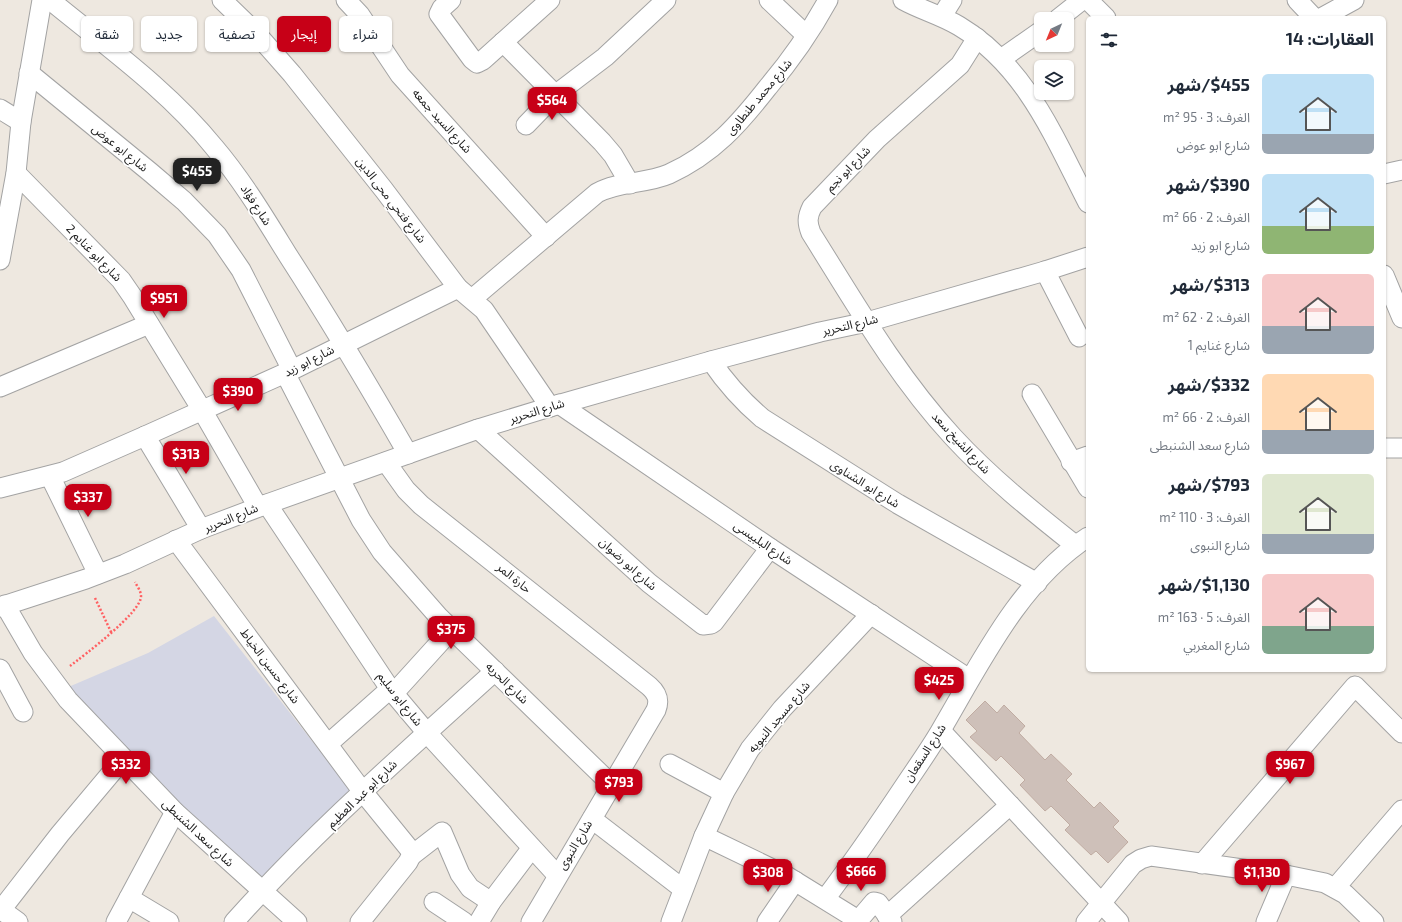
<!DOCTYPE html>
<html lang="ar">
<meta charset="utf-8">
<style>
body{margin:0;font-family:"Exo 2","Noto Sans Arabic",sans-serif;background:#f6f6f7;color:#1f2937;direction:rtl;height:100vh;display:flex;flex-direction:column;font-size:15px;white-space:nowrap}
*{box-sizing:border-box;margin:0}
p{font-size:13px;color:#747a83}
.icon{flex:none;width:22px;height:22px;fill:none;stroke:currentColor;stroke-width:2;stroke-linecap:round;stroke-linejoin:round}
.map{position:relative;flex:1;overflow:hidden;direction:ltr}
.side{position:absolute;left:1086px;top:16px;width:300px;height:656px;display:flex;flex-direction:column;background:#fff;border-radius:6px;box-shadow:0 1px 3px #0004;direction:rtl}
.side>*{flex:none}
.banner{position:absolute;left:12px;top:16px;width:380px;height:36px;direction:rtl;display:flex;gap:8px}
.needle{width:26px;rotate:223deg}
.buttons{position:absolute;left:1034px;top:12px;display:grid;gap:8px}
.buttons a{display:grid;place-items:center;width:40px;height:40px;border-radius:6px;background:#fff;box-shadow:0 1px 3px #0004;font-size:20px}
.price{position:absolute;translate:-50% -34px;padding:0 9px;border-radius:8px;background:#c70017;color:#fff;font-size:13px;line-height:26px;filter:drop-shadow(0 1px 2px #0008)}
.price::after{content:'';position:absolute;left:50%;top:24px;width:12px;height:9px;margin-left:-6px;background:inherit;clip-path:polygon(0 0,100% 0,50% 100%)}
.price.active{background:#222;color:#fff}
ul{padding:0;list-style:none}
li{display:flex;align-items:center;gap:12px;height:100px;padding:0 12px}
li span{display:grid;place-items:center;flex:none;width:112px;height:80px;border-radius:6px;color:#555}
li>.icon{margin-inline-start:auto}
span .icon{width:48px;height:48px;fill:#fffc;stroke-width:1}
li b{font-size:17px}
h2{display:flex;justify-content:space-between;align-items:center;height:48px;padding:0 12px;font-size:17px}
.tag{padding:0 14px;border-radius:6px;background:#fff;box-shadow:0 1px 3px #0004;font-size:14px;line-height:36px}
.tag.active{background:#c70017;color:#fff}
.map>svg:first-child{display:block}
.plaza{fill:#d4d6e4}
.building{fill:#cec0b9;stroke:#c0aca2}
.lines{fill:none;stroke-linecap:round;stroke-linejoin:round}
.street-casing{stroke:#a3a3a3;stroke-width:21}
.path{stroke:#ff6062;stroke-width:2.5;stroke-dasharray:2 2;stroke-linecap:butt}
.street{stroke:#fff;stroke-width:19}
.labels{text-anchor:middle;stroke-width:3.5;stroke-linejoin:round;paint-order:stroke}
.street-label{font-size:12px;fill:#1c1c1c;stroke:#fff}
</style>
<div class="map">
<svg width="1402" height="922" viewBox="0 0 1402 922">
<rect width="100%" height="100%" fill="#eee8e0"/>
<polygon class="plaza" points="214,616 356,797 254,894 52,694 148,653"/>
<polygon class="building" points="985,701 997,713 1004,705 1025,726 1019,733 1045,760 1051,754 1072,774 1066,780 1094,808 1100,802 1119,821 1113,827 1128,842 1108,863 1096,851 1091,855 1065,830 1070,825 1051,806 1045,811 1020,785 1025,780 1001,756 996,761 970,737 977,731 966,720"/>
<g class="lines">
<defs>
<g id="street">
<path d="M 50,0 C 106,46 168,90 214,147 C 243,181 266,220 289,257 C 331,322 370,388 408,454"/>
<polyline points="222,0 255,32 292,74 384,190 458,288 484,310 550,407"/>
<polyline points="346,0 360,15 400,75 546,237"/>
<polyline points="451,0 442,8 439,14 472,59 477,63 483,60 550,0"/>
<polyline points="769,0 806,35"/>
<path d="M 903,0 C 921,10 941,15 959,26 C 1026,66 1054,137 1088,203"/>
<polyline points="1088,0 1106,18"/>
<polyline points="1297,0 1314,18"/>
<polyline points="942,16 952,0"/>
<polyline points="1321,18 1354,0"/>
<polyline points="1058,19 1082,0"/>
<path d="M 977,38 L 960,65 L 877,139 L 812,207 C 807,217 807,223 811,233 C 855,303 896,375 953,437 C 990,477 1032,511 1075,545"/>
<polyline points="503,42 602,142 613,155 630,184"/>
<polyline points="1001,59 1041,31"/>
<polyline points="29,73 150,172 184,201 217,235 241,270 292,370"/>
<polyline points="0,109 21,122"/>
<polyline points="526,125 555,95 605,57 666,0"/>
<polyline points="16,173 121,280 132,296 202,410 258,507"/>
<polyline points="1384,174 1402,170"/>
<polyline points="0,260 16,173 21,122 42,0"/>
<polyline points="1045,271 1079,337"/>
<polyline points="1384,275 1402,318"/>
<path d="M 472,299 L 597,193 C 619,181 646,184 669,174 C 713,154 739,124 768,87 C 791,60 811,31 828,0"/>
<path d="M 711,361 C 726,383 742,401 762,418 L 898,504 L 1037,583"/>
<polyline points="285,373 361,520 382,552 438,616 612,785"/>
<polyline points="0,387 149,324"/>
<polyline points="1032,394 1088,488"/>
<polyline points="559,404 770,548 969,679"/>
<polyline points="478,429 649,583 703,625 711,624 714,622 770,548"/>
<polyline points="145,436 201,529"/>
<polyline points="1384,448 1402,448"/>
<path d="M 386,462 L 406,490 L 421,505 L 649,686 C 657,693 660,700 656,710 L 531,922"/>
<polyline points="1071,462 1088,456"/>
<polyline points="50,476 98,574"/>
<polyline points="0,488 63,472 145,436 292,370 458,288"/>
<polyline points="267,504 390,689 427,733 557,875"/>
<polyline points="176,540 363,792 411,851 411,856 408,862 360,922"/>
<polyline points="5,605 33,653 68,700 175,812 297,922"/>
<polyline points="0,607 86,579 125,564 201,529 267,504 478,429 550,407 711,361 820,332 867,322 1045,271 1088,257"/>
<polyline points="0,669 23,712"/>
<polyline points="394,693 452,629"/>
<polyline points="941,731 1119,922"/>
<polyline points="328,744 390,689"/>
<polyline points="670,764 724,793"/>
<polyline points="592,819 683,889"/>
<polyline points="704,836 785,875 858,920"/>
<polyline points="411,856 442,832 460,874 470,888 491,902"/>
<polyline points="1202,864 1355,686 1402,733"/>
<polyline points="1335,888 1402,810"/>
<polyline points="129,898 169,922"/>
<path d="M 825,899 C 853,862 879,824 905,785 C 917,767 930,749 941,730 C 981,662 1020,581 1088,537"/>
<polyline points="434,902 464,922"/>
<polyline points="0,909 18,922"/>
<polyline points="1,910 60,834 123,759"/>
<polyline points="887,916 1010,805"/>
<polyline points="116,922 175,812"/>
<path d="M 234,922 C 314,832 406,752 495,671"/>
<polyline points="479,922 491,902 531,849"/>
<polyline points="671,922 704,836 724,793 750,749 782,709 871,614"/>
<polyline points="767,922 795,881"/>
<polyline points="857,922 874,902 878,903 892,922"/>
<polyline points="1086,922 1133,864 1141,859 1151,856 1286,875 1325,883 1345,894 1374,922"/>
<polyline points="1266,922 1286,875"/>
</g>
</defs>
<use href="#street" class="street-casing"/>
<g class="path">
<polyline points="95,598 112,634"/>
<path d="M 70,666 C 83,656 142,612 141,596 C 141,591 137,586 135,582"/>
</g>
<use href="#street" class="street"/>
</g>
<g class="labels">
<g class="street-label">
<text transform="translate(759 97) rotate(-50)" y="4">شارع محمد طنطاوى</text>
<text transform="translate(442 121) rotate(48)" y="4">شارع السيد جمعه</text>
<text transform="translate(120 148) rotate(39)" y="4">شارع ابو عوض</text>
<text transform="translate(848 169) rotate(-46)" y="4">شارع ابو نجم</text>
<text transform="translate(391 200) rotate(52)" y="4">شارع فتحي محى الدين</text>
<text transform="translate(256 205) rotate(57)" y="4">شارع فؤاد</text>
<text transform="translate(94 253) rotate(46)" y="4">شارع ابو غنايم 2</text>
<text transform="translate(850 325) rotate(-13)" y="4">شارع التحرير</text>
<text transform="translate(309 361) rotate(-27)" y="4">شارع ابو زيد</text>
<text transform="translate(537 411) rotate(-17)" y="4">شارع التحرير</text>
<text transform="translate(961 443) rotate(47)" y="4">شارع الشيخ سعد</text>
<text transform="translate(865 484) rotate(32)" y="4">شارع ابو الشناوى</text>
<text transform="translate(231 518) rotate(-22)" y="4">شارع التحرير</text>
<text transform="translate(763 543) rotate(34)" y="4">شارع البلبيسى</text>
<text transform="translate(628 564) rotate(42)" y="4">شارع ابو رضوان</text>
<text transform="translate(514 578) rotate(39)" y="4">حارة المر</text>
<text transform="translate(270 666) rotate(53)" y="4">شارع حسين الخياط</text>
<text transform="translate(507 683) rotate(44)" y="4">شارع الحريه</text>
<text transform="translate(400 699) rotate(52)" y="4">شارع ابو سليم</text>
<text transform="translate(779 717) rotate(-50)" y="4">شارع مسجد النبويه</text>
<text transform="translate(925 753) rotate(-57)" y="4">شارع السقعان</text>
<text transform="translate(362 794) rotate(-44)" y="4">شارع ابو عبد العظيم</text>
<text transform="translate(198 833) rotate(43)" y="4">شارع سعد الشنبطى</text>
<text transform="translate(575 845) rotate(-59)" y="4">شارع النبوى</text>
</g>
</g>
</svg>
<div class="buttons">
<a><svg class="needle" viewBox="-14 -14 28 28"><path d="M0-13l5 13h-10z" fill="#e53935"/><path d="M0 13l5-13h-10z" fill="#747a83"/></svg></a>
<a><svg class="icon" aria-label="layers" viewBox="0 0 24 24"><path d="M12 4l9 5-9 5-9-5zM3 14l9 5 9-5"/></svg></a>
</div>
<b class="price" style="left:552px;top:121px">$564</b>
<b class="price active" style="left:197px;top:192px">$455</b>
<b class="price" style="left:164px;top:319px">$951</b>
<b class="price" style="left:238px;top:412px">$390</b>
<b class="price" style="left:186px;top:475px">$313</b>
<b class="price" style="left:88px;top:518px">$337</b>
<b class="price" style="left:451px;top:650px">$375</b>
<b class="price" style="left:939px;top:701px">$425</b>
<b class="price" style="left:126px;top:785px">$332</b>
<b class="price" style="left:1290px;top:785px">$967</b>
<b class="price" style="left:619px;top:803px">$793</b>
<b class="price" style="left:861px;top:892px">$666</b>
<b class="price" style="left:768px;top:893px">$308</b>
<b class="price" style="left:1262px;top:893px">$1,130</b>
<div class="banner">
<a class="tag">شراء</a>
<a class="tag active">إيجار</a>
<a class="tag">تصفية</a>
<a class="tag">جديد</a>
<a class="tag">شقة</a>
</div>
<section class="side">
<h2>العقارات: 14<svg class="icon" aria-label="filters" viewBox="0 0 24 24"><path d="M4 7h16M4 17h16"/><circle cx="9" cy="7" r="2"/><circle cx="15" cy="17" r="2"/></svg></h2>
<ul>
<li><span style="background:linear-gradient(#bfe0f5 75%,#9aa5b1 0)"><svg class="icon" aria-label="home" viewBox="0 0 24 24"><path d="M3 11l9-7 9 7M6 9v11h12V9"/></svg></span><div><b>$455/شهر</b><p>الغرف: 3 · 95 m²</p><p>شارع ابو عوض</p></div></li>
<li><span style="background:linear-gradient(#bfe0f5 65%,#8fb573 0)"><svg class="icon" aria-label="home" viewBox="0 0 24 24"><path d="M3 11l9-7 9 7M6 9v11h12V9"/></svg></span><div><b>$390/شهر</b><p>الغرف: 2 · 66 m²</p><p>شارع ابو زيد</p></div></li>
<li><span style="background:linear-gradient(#f6c9c9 65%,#9aa5b1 0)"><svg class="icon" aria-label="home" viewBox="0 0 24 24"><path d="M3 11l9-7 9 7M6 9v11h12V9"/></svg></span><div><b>$313/شهر</b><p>الغرف: 2 · 62 m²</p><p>شارع غنايم 1</p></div></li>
<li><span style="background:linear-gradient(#ffd9b3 70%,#9aa5b1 0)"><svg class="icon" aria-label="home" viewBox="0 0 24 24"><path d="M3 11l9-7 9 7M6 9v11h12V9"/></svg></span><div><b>$332/شهر</b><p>الغرف: 2 · 66 m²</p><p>شارع سعد الشنبطى</p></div></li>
<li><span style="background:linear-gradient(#dfe7d0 75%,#9aa5b1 0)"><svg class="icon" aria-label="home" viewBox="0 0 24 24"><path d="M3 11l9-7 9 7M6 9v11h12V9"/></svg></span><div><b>$793/شهر</b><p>الغرف: 3 · 110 m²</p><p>شارع النبوى</p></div></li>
<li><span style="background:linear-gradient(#f6c9c9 65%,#7fa58c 0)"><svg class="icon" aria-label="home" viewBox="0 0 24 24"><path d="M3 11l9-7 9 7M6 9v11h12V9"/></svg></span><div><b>$1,130/شهر</b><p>الغرف: 5 · 163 m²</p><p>شارع المغربي</p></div></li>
</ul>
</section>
</div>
